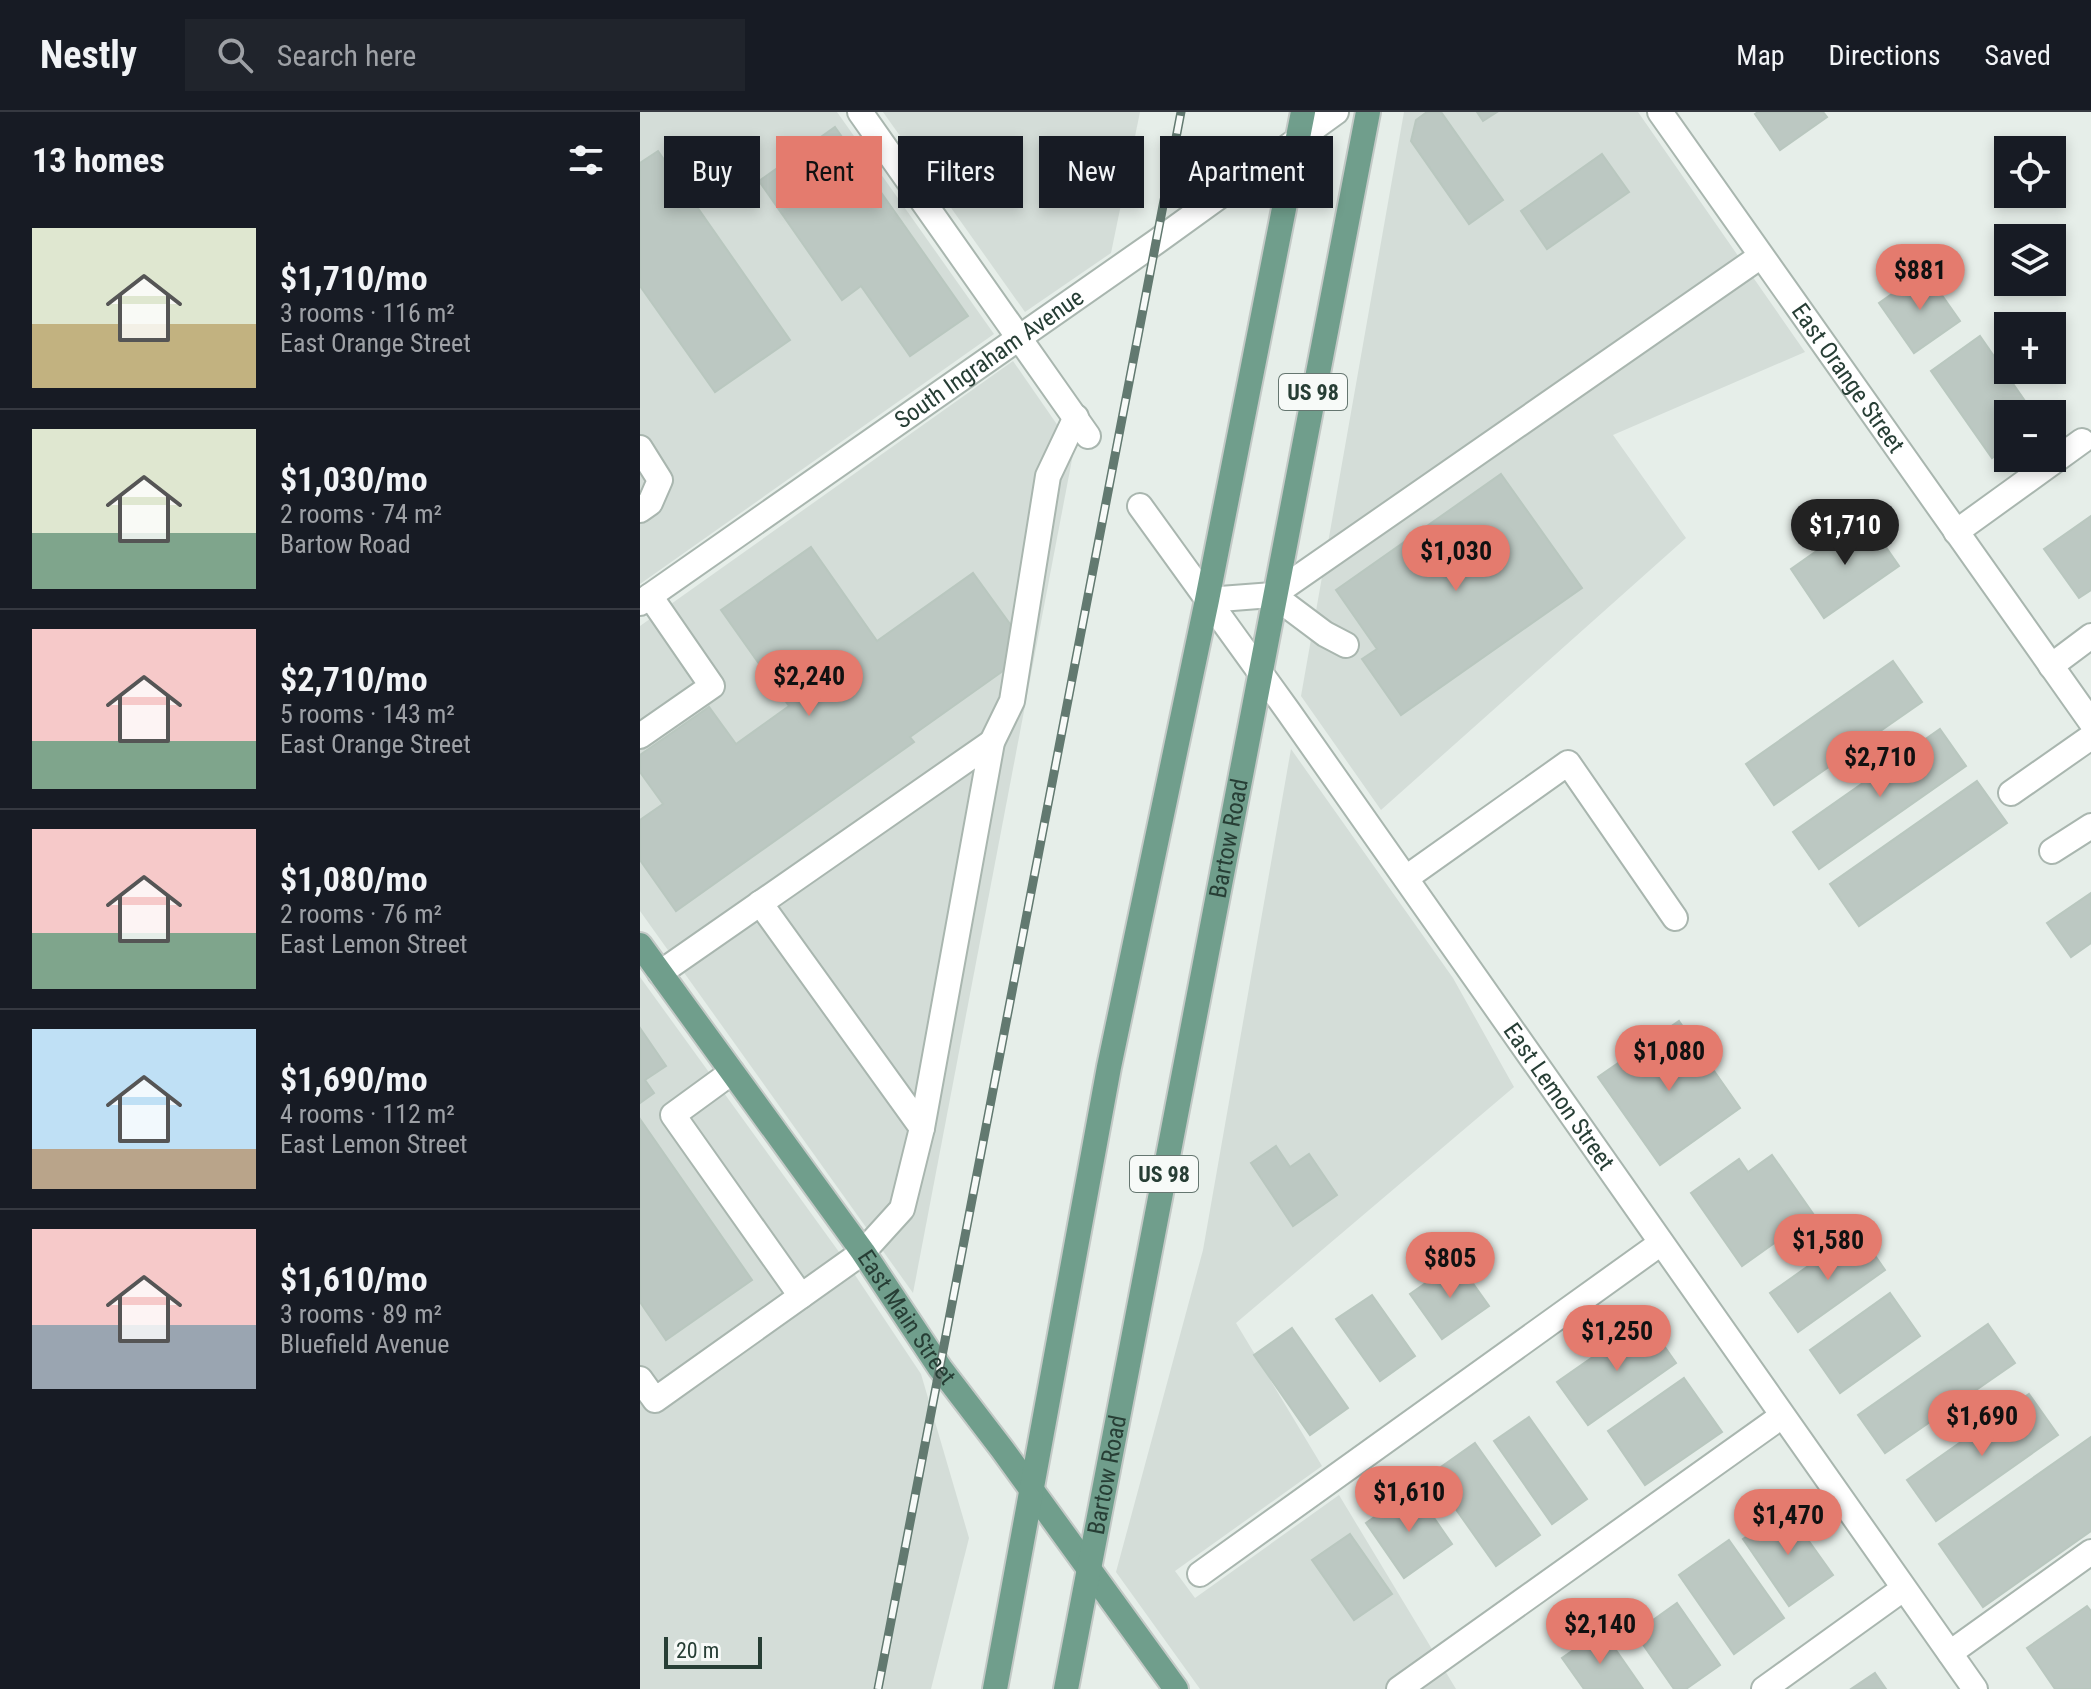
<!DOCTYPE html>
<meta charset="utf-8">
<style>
body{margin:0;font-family:"Roboto Condensed",sans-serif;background:#20242c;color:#f1f3f6;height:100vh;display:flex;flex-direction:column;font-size:30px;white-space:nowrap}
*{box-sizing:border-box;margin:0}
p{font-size:26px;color:#9ea1a6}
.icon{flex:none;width:44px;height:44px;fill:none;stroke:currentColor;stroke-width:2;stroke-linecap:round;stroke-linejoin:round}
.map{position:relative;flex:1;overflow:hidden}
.panel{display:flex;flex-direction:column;background:#171b24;width:640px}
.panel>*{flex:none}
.hud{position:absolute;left:24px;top:24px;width:760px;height:72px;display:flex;gap:16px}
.buttons{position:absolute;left:1354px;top:24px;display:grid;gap:16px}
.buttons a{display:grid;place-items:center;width:72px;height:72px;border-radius:0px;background:#171b24;box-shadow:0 4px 12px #0003;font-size:40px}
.scale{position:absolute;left:24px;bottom:20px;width:98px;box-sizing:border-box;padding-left:8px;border:4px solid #273e35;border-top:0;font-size:22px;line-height:28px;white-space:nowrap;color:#273e35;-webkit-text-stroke:6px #f7faf8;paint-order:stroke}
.price{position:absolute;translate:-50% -68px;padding:0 18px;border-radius:28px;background:#e47b6e;color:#111;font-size:26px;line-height:52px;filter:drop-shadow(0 2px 4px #0008)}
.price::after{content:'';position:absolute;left:50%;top:48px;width:24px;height:18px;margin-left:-12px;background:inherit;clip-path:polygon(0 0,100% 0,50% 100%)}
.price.on{background:#222;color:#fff}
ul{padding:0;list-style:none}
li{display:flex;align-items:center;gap:24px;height:200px;padding:0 32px}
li+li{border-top:2px solid #363941}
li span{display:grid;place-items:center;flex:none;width:224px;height:160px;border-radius:0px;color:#555}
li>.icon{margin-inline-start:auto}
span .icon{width:96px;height:96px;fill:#fffc;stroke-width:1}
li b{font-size:34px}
h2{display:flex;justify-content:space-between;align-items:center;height:96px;padding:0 32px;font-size:34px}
.tag{padding:0 28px;border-radius:0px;background:#171b24;box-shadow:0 4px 12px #0003;font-size:28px;line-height:72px}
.tag.on{background:#e47b6e;color:#111}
header{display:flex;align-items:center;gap:48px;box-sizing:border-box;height:112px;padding:0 40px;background:#171b24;border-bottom:2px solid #363941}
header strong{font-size:38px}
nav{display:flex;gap:44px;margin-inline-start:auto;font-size:28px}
.search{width:560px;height:72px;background:#20242c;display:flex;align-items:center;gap:20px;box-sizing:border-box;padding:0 28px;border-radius:0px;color:#9ea1a6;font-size:30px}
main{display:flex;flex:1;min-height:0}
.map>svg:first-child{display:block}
.built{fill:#d4ddd8}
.building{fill:#bcc8c2;stroke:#b9c7bf;stroke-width:2}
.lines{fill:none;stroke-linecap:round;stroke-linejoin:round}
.minor-casing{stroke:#a9b6af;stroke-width:28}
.major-casing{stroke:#c3c9c6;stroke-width:28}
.minor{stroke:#fff;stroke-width:24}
.major{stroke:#709e8c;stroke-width:24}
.rail-casing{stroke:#627970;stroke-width:9}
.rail{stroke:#f7faf8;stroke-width:6;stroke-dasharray:18;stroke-linecap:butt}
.labels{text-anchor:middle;stroke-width:6;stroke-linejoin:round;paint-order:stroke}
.shield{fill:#f7faf8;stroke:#657670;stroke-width:2}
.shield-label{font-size:22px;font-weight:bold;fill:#273e35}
.street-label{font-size:24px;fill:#273e35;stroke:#f7faf8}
</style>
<header>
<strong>Nestly</strong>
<div class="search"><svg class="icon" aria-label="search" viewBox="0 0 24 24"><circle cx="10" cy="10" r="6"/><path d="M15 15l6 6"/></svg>Search here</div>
<nav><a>Map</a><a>Directions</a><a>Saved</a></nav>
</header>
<main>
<section class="panel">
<h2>13 homes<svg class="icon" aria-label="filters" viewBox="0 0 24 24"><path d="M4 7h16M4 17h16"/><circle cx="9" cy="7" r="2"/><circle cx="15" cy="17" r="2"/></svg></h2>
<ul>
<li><span style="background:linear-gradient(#dfe7d0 60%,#c2b280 0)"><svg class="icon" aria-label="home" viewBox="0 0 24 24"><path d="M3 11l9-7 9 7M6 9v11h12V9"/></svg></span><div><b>$1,710/mo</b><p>3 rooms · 116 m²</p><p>East Orange Street</p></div></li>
<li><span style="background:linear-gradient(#dfe7d0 65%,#7fa58c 0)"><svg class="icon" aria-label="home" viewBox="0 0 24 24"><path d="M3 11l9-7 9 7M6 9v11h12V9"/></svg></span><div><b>$1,030/mo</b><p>2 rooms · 74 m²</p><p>Bartow Road</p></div></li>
<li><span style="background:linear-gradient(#f6c9c9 70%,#7fa58c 0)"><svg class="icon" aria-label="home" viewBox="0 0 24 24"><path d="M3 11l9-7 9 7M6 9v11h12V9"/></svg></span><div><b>$2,710/mo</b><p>5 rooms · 143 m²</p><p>East Orange Street</p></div></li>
<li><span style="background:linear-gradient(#f6c9c9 65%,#7fa58c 0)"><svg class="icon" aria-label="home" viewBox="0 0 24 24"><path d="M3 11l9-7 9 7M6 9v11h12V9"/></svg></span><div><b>$1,080/mo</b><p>2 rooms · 76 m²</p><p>East Lemon Street</p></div></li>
<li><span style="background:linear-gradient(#bfe0f5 75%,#b9a48a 0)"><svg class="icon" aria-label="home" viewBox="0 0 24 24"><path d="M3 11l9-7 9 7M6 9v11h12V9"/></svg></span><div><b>$1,690/mo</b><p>4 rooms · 112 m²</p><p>East Lemon Street</p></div></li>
<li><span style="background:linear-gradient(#f6c9c9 60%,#9aa5b1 0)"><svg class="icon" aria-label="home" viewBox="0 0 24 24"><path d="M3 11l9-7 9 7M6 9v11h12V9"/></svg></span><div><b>$1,610/mo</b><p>3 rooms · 89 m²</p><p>Bluefield Avenue</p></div></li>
</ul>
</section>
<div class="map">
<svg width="1451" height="1577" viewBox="0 0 1451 1577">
<rect width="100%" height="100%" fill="#e6eee9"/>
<g class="built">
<polygon points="0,0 197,0 354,222 0,472"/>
<polygon points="243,0 500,0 471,141 385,200"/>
<polygon points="764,0 998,0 1165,240 973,323 1046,426 741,698 661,584"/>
<polygon points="373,249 434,337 273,1181 0,799 0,514"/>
<polygon points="651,637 813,866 874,975 596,1211 682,1354 535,1459 555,1486 699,1383 816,1577 560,1577 476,1460 563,1138"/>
<polygon points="0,865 207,1151 281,1262 329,1426 291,1577 0,1577"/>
</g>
<g class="building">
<polygon points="787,0 801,0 863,88 829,112 771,29 776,8"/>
<polygon points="837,0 857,0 843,9"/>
<polygon points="1118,0 1183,0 1187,5 1140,38 1115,2"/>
<polygon points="195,15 328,204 270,244 221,174 202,188 119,69"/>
<polygon points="18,39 150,228 75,280 0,174 0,51"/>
<polygon points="962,42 989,80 907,137 881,99"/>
<polygon points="1285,159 1320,209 1274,241 1239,191"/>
<polygon points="1340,224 1394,302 1368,302 1368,335 1352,346 1291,259"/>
<polygon points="861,362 942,476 761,603 722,547 737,537 696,478"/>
<polygon points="1451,404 1451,478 1439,486 1404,437"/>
<polygon points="1225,405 1259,454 1184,506 1151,457"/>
<polygon points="171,435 237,529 333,461 375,519 363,559 270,625 274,630 36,799 0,748 0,708 23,692 0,660 0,643 69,595 96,632 149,594 81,498"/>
<polygon points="1253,549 1282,590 1134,693 1106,652"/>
<polygon points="1300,617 1326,654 1179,757 1153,720"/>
<polygon points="1337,669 1367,711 1219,814 1190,772"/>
<polygon points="1451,781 1451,831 1431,845 1407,811"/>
<polygon points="1039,909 1100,996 1020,1053 958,965"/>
<polygon points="0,916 26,954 5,968 14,981 0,991"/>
<polygon points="0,1007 112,1168 26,1228 0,1190"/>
<polygon points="636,1034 650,1055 669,1042 697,1083 653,1114 611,1051"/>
<polygon points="1132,1043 1174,1103 1102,1154 1051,1081 1099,1047 1108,1060"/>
<polygon points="1218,1119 1245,1158 1158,1220 1130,1181"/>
<polygon points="817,1149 849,1194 802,1227 770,1182"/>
<polygon points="1250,1181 1280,1224 1200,1281 1170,1238"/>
<polygon points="732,1183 775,1244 740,1269 696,1207"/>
<polygon points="1006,1208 1036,1251 948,1313 917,1270"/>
<polygon points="1348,1212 1375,1251 1245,1341 1218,1303"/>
<polygon points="652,1216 708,1296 670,1323 614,1243"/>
<polygon points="1044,1266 1082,1320 1005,1373 968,1319"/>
<polygon points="1389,1282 1418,1323 1296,1409 1267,1368"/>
<polygon points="889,1305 947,1387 912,1412 854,1329"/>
<polygon points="1451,1325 1451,1419 1343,1495 1299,1432"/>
<polygon points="835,1331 900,1423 856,1454 791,1362"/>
<polygon points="774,1377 812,1432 764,1466 726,1411"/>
<polygon points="1146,1397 1193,1463 1149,1494 1103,1427"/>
<polygon points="710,1422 752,1482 714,1508 672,1448"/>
<polygon points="1089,1428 1144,1506 1094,1542 1039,1463"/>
<polygon points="1037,1491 1080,1553 1046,1577 1034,1577 995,1521"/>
<polygon points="1447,1494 1451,1499 1451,1577 1415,1577 1387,1536"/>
<polygon points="962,1518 1003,1577 944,1577 922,1546"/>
<polygon points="1235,1561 1246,1577 1211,1577"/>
</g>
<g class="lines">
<defs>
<g id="minor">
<polyline points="220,0 448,324"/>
<path id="s1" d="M 1020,0 L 1451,610"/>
<polyline points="0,336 20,368 10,391 0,398"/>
<path id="s2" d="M 500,394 L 648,599 L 1335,1577"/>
<polyline points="1316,420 1442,329"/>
<polyline points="633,483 685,522 706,533"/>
<polyline points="567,488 633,483 1121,144"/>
<path id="s3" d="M 0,491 L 516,130 L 696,0"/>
<polyline points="1411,554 1451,524"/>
<polyline points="0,624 72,574 10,484"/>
<polyline points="1371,681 1451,625"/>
<polyline points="1412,739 1451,714"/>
<polyline points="766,766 928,651 1035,806"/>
<polyline points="120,791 282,1016"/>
<polyline points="20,861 352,630"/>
<polyline points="92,960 33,1003 161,1184"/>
<polyline points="0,1267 15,1288 223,1140 262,1097 282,1016 352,630 372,589 408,364 436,305"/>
<polyline points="560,1462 1021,1131"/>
<polyline points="1310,1541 1451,1440"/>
<polyline points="759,1577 1142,1304"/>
<polyline points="1124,1577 1263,1477"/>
</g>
<g id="major">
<path id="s4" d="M 0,833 L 223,1140 L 300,1256 L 362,1337 L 536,1577"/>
<polyline points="355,1577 469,955 567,488 663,0"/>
<path id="s5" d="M 426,1577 L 728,0"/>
</g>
</defs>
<use href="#minor" class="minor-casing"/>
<use href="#major" class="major-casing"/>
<use href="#minor" class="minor"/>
<use href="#major" class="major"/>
<defs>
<polyline id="rail" points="238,1577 541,0"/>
</defs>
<use href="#rail" class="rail-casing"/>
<use href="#rail" class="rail"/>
</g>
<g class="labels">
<g class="shield">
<rect x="639" y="262" width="68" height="36" rx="6"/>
<rect x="490" y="1044" width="68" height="36" rx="6"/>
</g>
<g class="shield-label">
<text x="673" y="288">US 98</text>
<text x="524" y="1070">US 98</text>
</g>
<g class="street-label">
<text dy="8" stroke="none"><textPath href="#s3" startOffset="426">South Ingraham Avenue</textPath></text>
<text dy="8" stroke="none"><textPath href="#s1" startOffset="326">East Orange Street</textPath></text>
<text dy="8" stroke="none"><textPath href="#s5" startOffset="866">Bartow Road</textPath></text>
<text dy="8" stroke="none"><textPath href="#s2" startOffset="724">East Lemon Street</textPath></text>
<text dy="8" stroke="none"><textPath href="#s4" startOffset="458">East Main Street</textPath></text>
<text dy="8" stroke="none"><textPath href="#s5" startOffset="218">Bartow Road</textPath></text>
</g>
</g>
</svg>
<div class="buttons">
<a><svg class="icon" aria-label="locate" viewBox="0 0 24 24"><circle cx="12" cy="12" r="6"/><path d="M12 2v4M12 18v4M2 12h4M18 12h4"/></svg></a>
<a><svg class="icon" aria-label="layers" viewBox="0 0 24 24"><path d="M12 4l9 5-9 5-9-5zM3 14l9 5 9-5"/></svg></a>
<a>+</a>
<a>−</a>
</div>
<div class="scale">20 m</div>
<b class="price" style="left:1280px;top:200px">$881</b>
<b class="price on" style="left:1205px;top:455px">$1,710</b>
<b class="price" style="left:816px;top:481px">$1,030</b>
<b class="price" style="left:169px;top:606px">$2,240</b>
<b class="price" style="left:1240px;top:687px">$2,710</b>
<b class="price" style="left:1029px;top:981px">$1,080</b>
<b class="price" style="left:1188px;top:1170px">$1,580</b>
<b class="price" style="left:810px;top:1188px">$805</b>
<b class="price" style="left:977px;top:1261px">$1,250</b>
<b class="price" style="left:1342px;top:1346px">$1,690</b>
<b class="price" style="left:769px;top:1422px">$1,610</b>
<b class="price" style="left:1148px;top:1445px">$1,470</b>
<b class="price" style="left:960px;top:1554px">$2,140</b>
<div class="hud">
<a class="tag">Buy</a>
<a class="tag on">Rent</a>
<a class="tag">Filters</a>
<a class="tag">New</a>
<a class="tag">Apartment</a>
</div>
</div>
</main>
